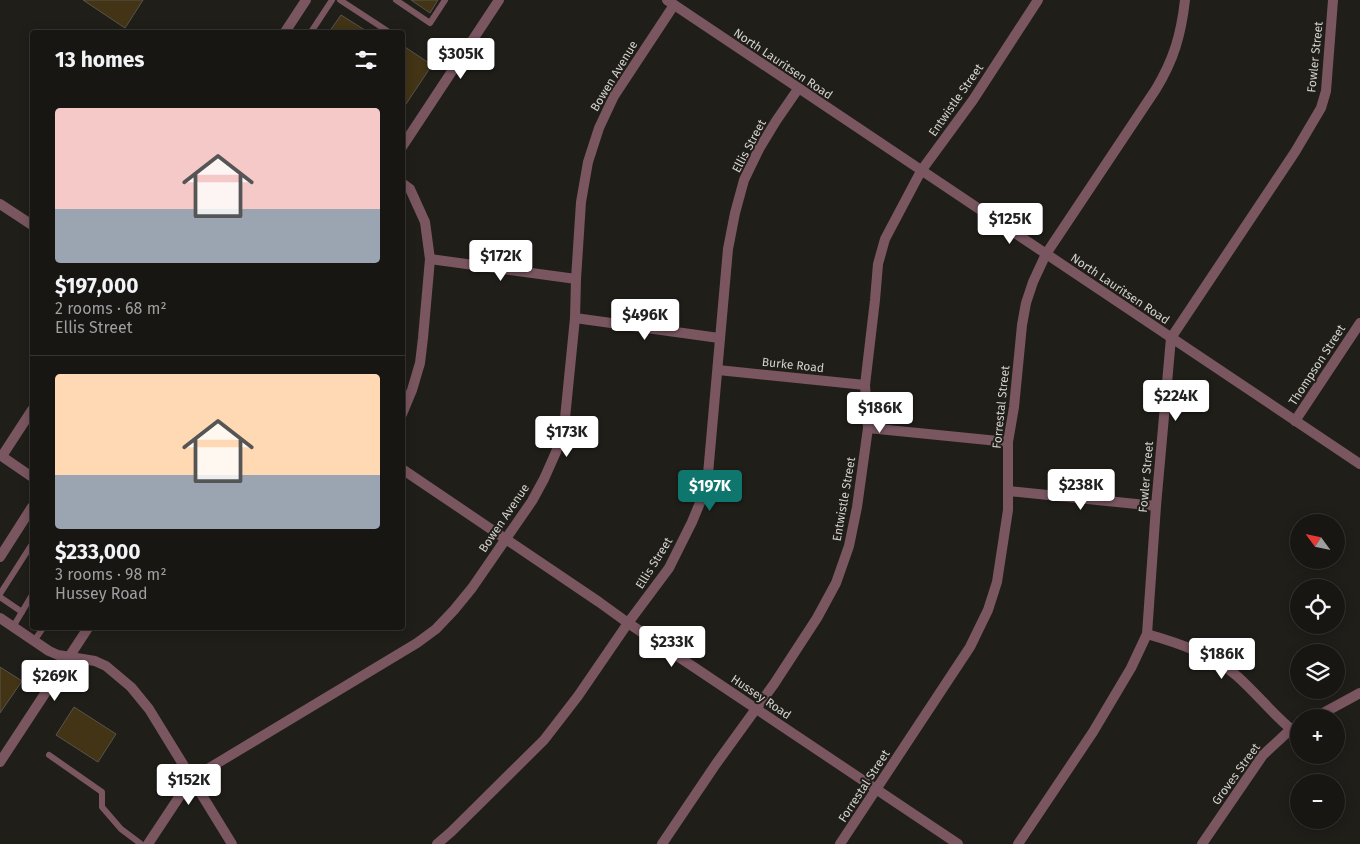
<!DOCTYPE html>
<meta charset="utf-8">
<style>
body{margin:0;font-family:"Fira Sans",sans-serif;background:#252321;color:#f1f3f6;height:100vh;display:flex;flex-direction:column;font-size:19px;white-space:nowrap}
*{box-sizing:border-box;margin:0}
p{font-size:16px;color:#9f9fa0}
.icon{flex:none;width:28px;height:28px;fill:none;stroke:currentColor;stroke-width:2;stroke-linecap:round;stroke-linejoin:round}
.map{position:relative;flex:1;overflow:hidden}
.drawer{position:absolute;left:30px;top:30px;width:375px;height:600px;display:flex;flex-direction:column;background:#181613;border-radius:5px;box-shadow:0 2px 12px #0003,0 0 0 1px #363533}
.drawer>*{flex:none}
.needle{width:32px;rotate:303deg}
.tools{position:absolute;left:1290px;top:514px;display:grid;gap:10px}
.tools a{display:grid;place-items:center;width:55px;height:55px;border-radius:50%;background:#181613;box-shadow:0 2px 12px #0003,0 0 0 1px #363533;font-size:25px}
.price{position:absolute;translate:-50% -42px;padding:0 11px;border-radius:5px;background:#fff;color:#222;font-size:16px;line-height:32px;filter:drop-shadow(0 1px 2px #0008)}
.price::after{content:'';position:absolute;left:50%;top:30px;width:15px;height:11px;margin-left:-8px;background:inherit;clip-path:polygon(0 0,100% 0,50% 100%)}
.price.current{background:#0f766e;color:#fff}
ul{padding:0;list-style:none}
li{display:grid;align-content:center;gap:10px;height:265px;padding:0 25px}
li+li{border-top:1px solid #363533}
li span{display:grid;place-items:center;height:155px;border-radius:5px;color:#555}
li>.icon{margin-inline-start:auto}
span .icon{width:90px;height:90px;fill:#fffc;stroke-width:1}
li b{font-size:21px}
h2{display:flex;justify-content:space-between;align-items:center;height:60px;padding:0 25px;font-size:21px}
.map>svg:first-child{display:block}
.building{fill:#423415;stroke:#57544e}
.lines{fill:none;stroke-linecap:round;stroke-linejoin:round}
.service{stroke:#7a5661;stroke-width:6}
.minor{stroke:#7a5661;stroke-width:10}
.tertiary{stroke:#7a5661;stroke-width:10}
.labels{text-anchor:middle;stroke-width:4;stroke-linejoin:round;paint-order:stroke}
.street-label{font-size:12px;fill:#d3d2ce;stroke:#201e19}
</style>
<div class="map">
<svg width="1360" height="844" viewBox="0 0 1360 844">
<rect width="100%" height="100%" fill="#201e19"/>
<g class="building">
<polygon points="83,0 143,0 125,28"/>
<polygon points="411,0 438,0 430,13"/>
<polygon points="341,15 368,32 329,32"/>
<polygon points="402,45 432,65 402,110"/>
<polygon points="0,667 22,681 0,713"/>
<polygon points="74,707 116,734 98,762 56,735"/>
</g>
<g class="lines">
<g class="service">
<polyline points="340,0 389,32"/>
<polyline points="396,0 430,23 445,0"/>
<polyline points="311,32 332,0"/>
<polyline points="0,594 32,544"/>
<polyline points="0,597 22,612"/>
<polyline points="13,627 32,595"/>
<polyline points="34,641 43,628"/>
<polyline points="49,755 102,792 102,807 121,829 141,844"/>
</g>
<g class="minor">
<polyline points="667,0 1360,464"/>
<polyline points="285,32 306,0"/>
<polyline points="402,183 410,189 425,222 430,259 423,338 420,363 412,390 402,414"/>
<polyline points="0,204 32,225"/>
<polyline points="430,259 576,279"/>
<polyline points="575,318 719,338"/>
<polyline points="718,370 865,385"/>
<polyline points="1295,421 1360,323"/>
<polyline points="868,428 1008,442"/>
<polyline points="0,455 32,477"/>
<polyline points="2,456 32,410"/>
<polyline points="402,469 599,602 628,623 958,844"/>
<polyline points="1008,491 1156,506"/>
<polyline points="0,557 32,507"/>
<polyline points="0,618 49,651 58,655 95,661 106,666 131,687 149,709 232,844"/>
<path d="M 1147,634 C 1178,643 1212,654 1237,676 C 1256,693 1272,713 1291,729"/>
<polyline points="1314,718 1360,693"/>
<polyline points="148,844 191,779 417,643 436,629 454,610 472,588 532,501 544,479 556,452 564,428 575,318 576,279 581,202 588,162 599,128 614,96 674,5"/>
<polyline points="437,844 451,832 544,740 578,696 628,623 669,568 692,522 704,493 708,474 728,249 735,213 744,180 759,149 776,121 798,89"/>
<polyline points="662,844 716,764 774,684 817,618 836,583 849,546 857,507 868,428 865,385 875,300 878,264 885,239 921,171 973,100 1038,0"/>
<path d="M 840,844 L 970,647 L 988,610 L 997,582 L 1008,510 L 1008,442 L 1014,407 L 1022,325 L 1026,303 L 1033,282 L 1046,254 L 1156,89 C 1174,59 1181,35 1185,0"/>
<polyline points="1018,844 1093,732 1131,668 1147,634 1156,506 1171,338 1295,152 1321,108 1326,91 1333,0"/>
<polyline points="1202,844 1263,755 1291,729 1299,726"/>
</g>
<g class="tertiary">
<polyline points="402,147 499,0"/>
<polyline points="0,762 88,628"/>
</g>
</g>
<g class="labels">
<g class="street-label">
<text transform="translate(1315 57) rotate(-84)" y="4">Fowler Street</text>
<text transform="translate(783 64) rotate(34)" y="4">North Lauritsen Road</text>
<text transform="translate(614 76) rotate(-59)" y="4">Bowen Avenue</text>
<text transform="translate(956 100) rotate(-55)" y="4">Entwistle Street</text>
<text transform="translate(749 146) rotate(-62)" y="4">Ellis Street</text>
<text transform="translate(1120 289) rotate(34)" y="4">North Lauritsen Road</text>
<text transform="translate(793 365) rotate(6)" y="4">Burke Road</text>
<text transform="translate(1317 365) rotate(-57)" y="4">Thompson Street</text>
<text transform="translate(1001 407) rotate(-84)" y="4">Forrestal Street</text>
<text transform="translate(1146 477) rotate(-85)" y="4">Fowler Street</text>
<text transform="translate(844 499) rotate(-80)" y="4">Entwistle Street</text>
<text transform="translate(504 518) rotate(-56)" y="4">Bowen Avenue</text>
<text transform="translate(654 563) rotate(-58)" y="4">Ellis Street</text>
<text transform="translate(761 697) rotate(34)" y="4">Hussey Road</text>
<text transform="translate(1236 774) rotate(-54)" y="4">Groves Street</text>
<text transform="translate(864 786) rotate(-57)" y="4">Forrestal Street</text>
</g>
</g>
</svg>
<div class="tools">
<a><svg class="needle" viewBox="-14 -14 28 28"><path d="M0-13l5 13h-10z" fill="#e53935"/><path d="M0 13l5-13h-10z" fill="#9f9fa0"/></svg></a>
<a><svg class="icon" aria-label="locate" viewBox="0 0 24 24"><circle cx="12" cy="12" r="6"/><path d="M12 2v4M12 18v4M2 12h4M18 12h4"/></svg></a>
<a><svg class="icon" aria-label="layers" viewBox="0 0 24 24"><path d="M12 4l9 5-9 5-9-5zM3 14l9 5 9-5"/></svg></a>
<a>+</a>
<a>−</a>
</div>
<b class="price" style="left:461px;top:80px">$305K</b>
<b class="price" style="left:1010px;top:245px">$125K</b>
<b class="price" style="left:501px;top:282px">$172K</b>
<b class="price" style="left:645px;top:341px">$496K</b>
<b class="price" style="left:1176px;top:422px">$224K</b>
<b class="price" style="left:880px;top:434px">$186K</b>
<b class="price" style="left:567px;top:458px">$173K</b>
<b class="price" style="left:1081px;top:511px">$238K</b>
<b class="price current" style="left:710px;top:512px">$197K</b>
<b class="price" style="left:672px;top:668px">$233K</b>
<b class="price" style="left:1222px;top:680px">$186K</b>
<b class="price" style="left:55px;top:702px">$269K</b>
<b class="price" style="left:189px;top:806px">$152K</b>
<section class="drawer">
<h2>13 homes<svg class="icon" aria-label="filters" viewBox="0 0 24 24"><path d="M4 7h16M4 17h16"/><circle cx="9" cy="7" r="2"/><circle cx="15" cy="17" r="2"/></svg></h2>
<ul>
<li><span style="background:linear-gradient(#f6c9c9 65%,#9aa5b1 0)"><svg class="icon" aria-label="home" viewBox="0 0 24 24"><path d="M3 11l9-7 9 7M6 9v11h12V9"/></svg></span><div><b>$197,000</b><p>2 rooms · 68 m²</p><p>Ellis Street</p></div></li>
<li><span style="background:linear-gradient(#ffd9b3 65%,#9aa5b1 0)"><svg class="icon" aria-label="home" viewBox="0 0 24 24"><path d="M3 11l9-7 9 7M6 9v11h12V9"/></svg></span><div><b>$233,000</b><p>3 rooms · 98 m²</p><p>Hussey Road</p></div></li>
</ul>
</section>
</div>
